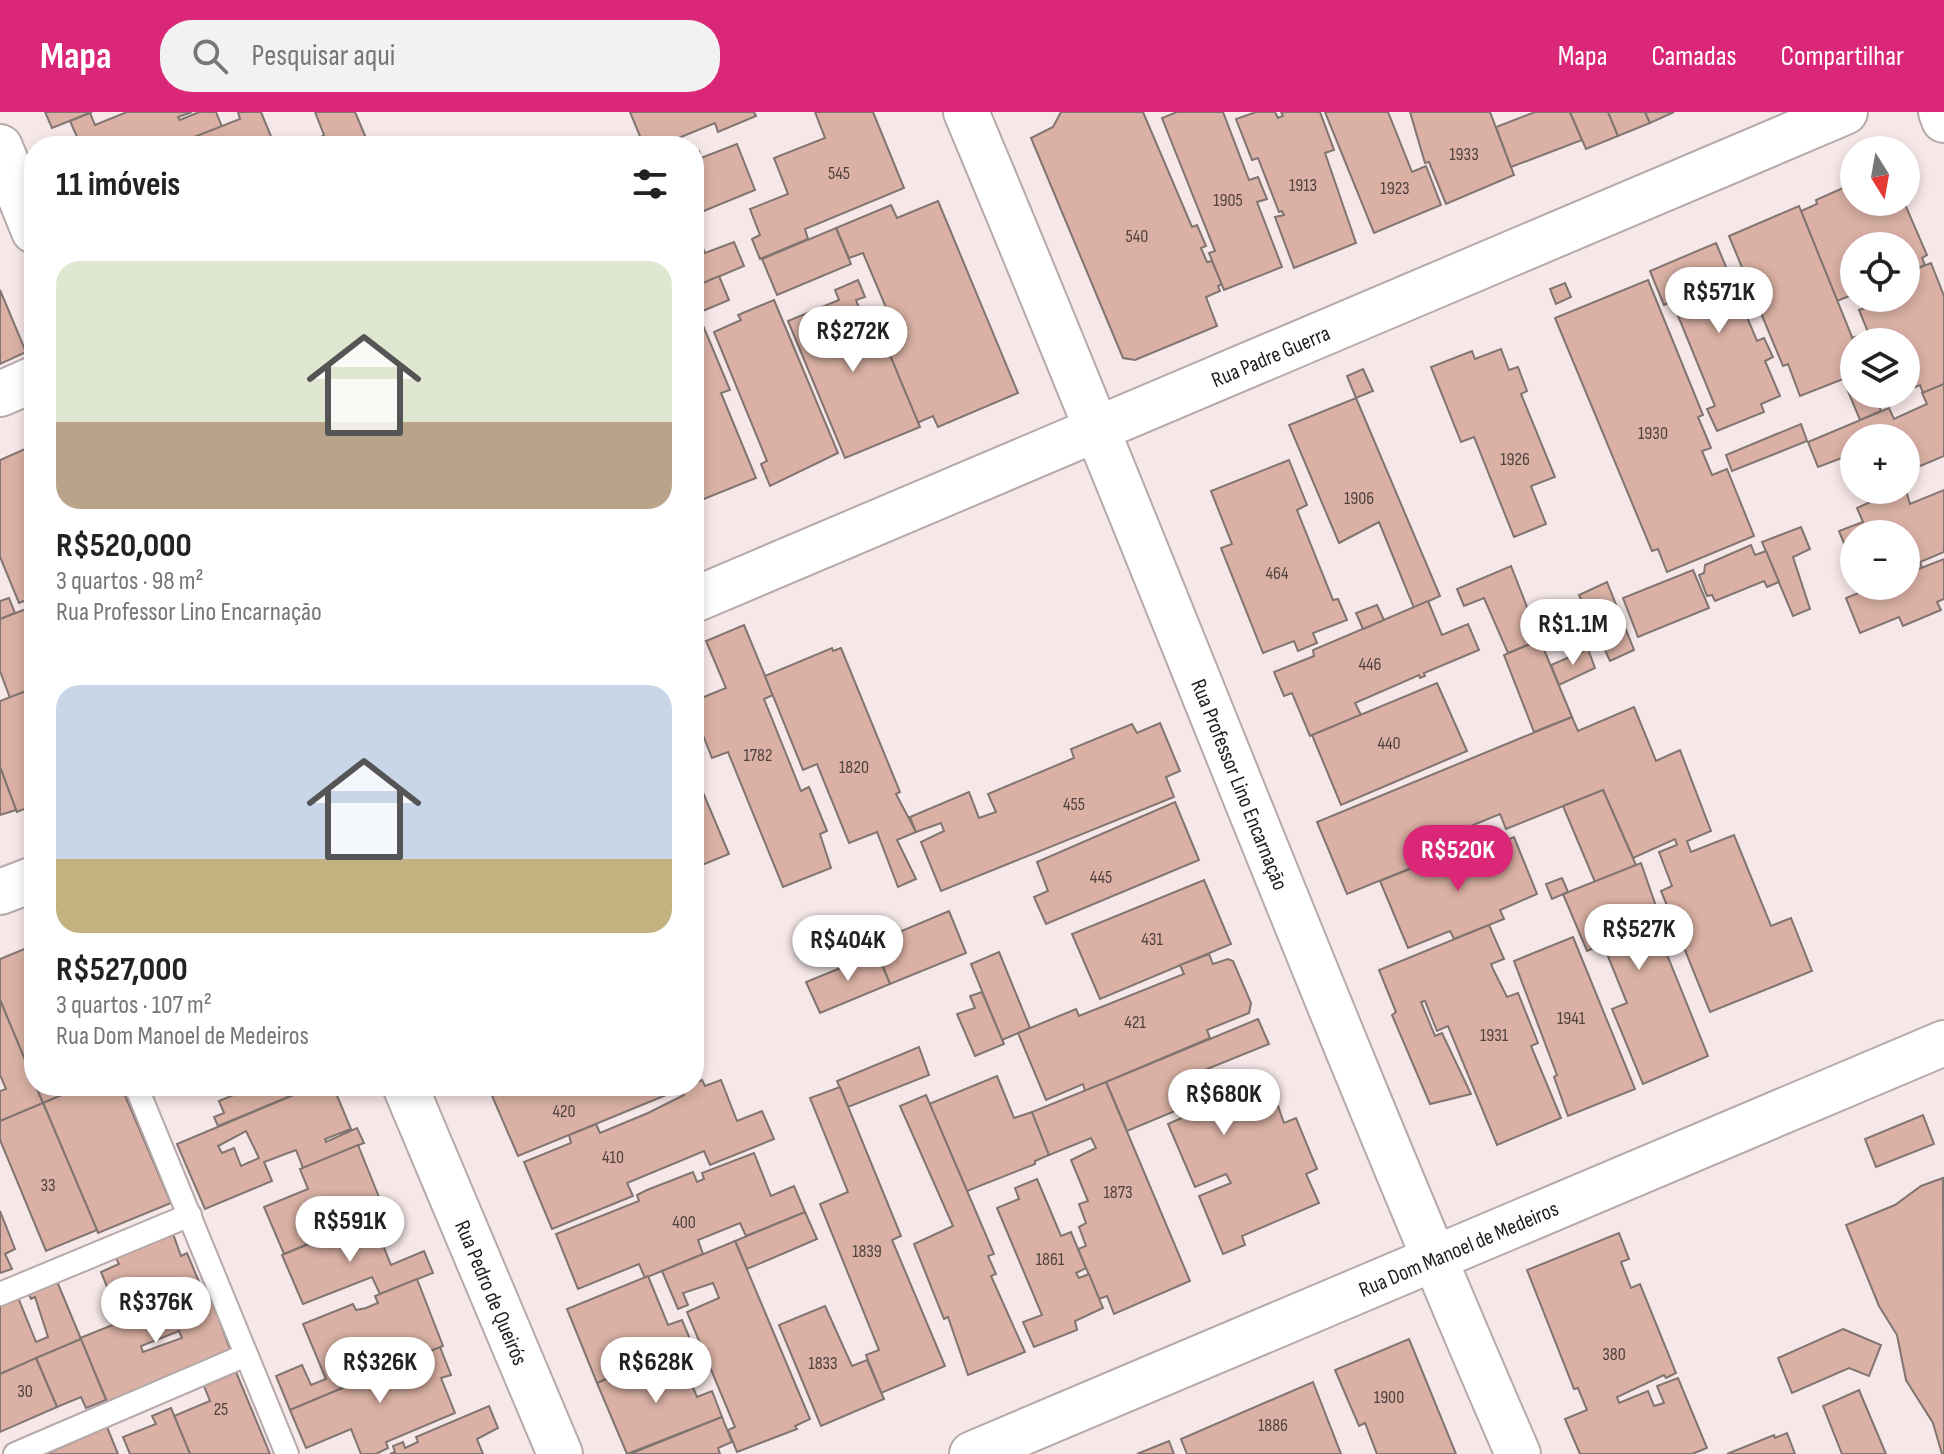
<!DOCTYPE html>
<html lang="pt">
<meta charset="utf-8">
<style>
body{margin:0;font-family:"Sofia Sans Condensed",sans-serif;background:#f2f2f2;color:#222;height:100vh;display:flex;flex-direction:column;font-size:30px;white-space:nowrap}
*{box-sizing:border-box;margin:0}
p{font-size:26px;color:#767676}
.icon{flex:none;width:44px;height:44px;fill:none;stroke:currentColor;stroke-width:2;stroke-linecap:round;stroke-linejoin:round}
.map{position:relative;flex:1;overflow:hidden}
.sheet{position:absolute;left:24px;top:24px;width:680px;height:960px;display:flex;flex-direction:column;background:#fff;border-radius:32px;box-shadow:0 4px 12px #0003}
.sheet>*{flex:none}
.needle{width:52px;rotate:169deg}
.controls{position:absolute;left:1840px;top:24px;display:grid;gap:16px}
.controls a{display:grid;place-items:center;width:80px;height:80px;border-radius:50%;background:#fff;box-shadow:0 4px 12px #0003;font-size:40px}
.price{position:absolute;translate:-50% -68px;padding:0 18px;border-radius:28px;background:#fff;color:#222;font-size:26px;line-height:52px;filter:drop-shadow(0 2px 4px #0008)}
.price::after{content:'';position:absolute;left:50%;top:48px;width:24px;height:18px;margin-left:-12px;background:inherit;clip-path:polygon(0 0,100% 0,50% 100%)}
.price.active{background:#db2777;color:#fff}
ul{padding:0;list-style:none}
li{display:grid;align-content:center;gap:16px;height:424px;padding:0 32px}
li span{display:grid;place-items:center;height:248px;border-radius:24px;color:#555}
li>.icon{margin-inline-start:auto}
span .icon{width:144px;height:144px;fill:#fffc;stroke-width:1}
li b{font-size:34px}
h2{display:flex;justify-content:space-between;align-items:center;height:96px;padding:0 32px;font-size:34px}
header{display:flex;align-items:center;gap:48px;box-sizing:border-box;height:112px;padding:0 40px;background:#db2777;color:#fff}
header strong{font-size:38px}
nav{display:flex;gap:44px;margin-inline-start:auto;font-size:28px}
.search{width:560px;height:72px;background:#f2f2f2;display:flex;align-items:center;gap:20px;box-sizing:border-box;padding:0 28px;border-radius:32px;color:#767676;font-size:30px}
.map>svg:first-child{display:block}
.building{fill:#dab1a4;stroke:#817471;stroke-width:2;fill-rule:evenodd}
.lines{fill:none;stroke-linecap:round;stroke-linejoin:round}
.service-casing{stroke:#b7a9a9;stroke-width:26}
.minor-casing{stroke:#b7a9a9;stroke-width:48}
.tertiary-casing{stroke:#b7a9a9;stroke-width:48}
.service{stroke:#fff;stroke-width:22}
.minor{stroke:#fff;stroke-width:44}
.tertiary{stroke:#fff;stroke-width:44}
.labels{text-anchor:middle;stroke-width:6;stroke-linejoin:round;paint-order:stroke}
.number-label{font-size:18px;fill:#50423f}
.street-label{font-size:22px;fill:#221d1d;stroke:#f6e7e8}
</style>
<header>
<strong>Mapa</strong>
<div class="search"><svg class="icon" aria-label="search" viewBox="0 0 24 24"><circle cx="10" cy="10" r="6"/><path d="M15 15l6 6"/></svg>Pesquisar aqui</div>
<nav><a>Mapa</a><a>Camadas</a><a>Compartilhar</a></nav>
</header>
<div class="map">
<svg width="1944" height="1342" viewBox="0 0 1944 1342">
<rect width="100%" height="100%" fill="#f6e7e8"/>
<g class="building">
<polygon points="45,0 92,0 52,16"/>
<polygon points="127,0 192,0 178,5 180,8 199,0 216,0 222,15 172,34 81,34 70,9 90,1 95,13"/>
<polygon points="238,0 261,0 275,34 192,34 189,27 240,7"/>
<polygon points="315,0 355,0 369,33 324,34 321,25 324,23"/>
<polygon points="630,0 754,0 756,4 718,20 715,11 659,34 644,34"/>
<polygon points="815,0 873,0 904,76 805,117 808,127 760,147 752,127 760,123 750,97 788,82 774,46 825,26"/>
<polygon points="1061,0 1143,0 1192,115 1197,113 1206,134 1201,136 1207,150 1212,149 1222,172 1218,174 1220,179 1206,185 1217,214 1135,248 1123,246 1031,26 1053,15"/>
<polygon points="1177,0 1223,0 1249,68 1258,65 1267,87 1257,90 1282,155 1224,178 1209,141 1215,139 1162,6"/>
<polygon points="1256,0 1275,0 1278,6 1283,4 1281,0 1320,0 1334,38 1325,41 1356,131 1294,156 1275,105 1284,103 1282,99 1279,100 1258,46 1252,48 1236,7"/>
<polygon points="1325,0 1388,0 1412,60 1426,54 1441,93 1374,121"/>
<polygon points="1410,0 1490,0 1514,63 1446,92 1429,50 1425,51"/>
<polygon points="1535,0 1570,0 1582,28 1511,55 1496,15"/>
<polygon points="1570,0 1608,0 1618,24 1586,37"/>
<polygon points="1608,0 1645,0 1650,11 1618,24"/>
<polygon points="1645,0 1674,0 1650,11"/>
<polygon points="737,32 755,78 694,103 694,41 699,39 701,46"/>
<polygon points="1854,71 1854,90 1904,90 1927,143 1922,146 1925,153 1906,161 1906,134 1854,134 1854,173 1848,176 1852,183 1837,189 1801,99 1817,92 1816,88"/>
<polygon points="938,89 1018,281 938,315 933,304 917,311 882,225 896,219 863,141 849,146 836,116 891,93 897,106"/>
<polygon points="1799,94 1854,230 1854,282 1875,282 1881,299 1860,308 1843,267 1800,284 1788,252 1783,254 1729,124"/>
<polygon points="694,115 705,141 734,130 744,154 694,175"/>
<polygon points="836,116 851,152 777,183 762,147"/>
<polygon points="1716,131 1757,229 1764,226 1773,245 1765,249 1780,284 1761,292 1764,300 1717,319 1707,297 1715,294 1672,189 1664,193 1650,159"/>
<polygon points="1931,151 1944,184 1944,272 1923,281 1920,273 1906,279 1906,230 1854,230 1852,226 1868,220 1859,198 1869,195 1865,186 1906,186 1906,161"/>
<polygon points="719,164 729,188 698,201 694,175"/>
<polygon points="858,168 865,185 856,188 866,214 871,212 877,225 882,224 920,315 845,346 788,209 839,188 835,178"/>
<polygon points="1648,168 1703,303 1698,305 1711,336 1702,339 1712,363 1727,357 1754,424 1667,460 1658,437 1652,439 1555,206"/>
<polygon points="1565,171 1571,185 1556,192 1550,177"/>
<polygon points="0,178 26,240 0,252"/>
<polygon points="774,188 838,341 770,374 761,352 767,349 714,220 741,208 738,203"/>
<polygon points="694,192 730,278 721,281 756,366 694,391"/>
<polygon points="1501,237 1509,258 1518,255 1527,279 1521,282 1555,365 1531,374 1546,412 1514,425 1474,325 1461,330 1431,255 1472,239 1475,247"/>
<polygon points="1363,257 1373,279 1356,286 1347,264"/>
<polygon points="1944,272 1944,344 1906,360 1906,326 1854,326 1854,353 1851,354 1847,344 1818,355 1808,330 1889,296 1894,307 1927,292 1922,281"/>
<polygon points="1356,286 1440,484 1414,496 1379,410 1339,431 1289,313"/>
<polygon points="1801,312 1807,329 1732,359 1726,343"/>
<polygon points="34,333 34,485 19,491 0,445 0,348"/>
<polygon points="1289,348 1307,393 1297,398 1333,488 1338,487 1347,508 1313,521 1317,531 1298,539 1294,529 1263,541 1221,436 1232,432 1211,379"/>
<polygon points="1897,378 1906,378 1910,392 1944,378 1944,440 1920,450 1922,456 1906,462 1906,422 1854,422 1854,444 1850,446 1839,419 1863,410 1857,396"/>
<polygon points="1801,415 1810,437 1793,445 1810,497 1793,504 1762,430"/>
<polygon points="1751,433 1755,443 1766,439 1779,470 1767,475 1764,469 1715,489 1712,483 1707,484 1699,463 1704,461 1705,453"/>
<polygon points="1944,447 1944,487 1937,490 1941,498 1903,514 1899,505 1860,521 1846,486 1876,474 1906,474 1906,462"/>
<polygon points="1511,454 1540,528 1508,541 1484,486 1464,494 1457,477"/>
<polygon points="1693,458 1709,496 1638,525 1623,486"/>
<polygon points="1607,470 1634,538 1610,549 1579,483"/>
<polygon points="9,486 15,501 0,507 0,489"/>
<polygon points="1428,489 1442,523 1468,512 1479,538 1424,561 1425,564 1420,566 1419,563 1355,591 1361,603 1310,624 1292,581 1284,584 1274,560 1314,544 1313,538"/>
<polygon points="1377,493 1384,508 1363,517 1356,501"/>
<polygon points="34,494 34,576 10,586 0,559 0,507"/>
<polygon points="744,513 773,583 764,587 801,679 809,675 827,719 820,722 831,756 783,775 728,640 712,646 694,600 694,589 726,576 706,529"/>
<polygon points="1540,528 1572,605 1534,620 1504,543"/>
<polygon points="832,536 833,539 841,536 900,680 896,682 916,720 897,728 916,767 898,775 877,720 849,731 817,652 803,658 765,564"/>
<polygon points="1588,537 1595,556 1559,573 1551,553"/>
<polygon points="1437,571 1467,639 1341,693 1312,623"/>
<polygon points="34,576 34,693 17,700 0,655 0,589"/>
<polygon points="1634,595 1656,649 1680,638 1711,719 1687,729 1691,740 1734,723 1771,814 1791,806 1812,859 1710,900 1661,779 1672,774 1659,740 1677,733 1675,727 1633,746 1603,678 1506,717 1500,702 1451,722 1458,737 1347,782 1317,710 1572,605 1578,619"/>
<polygon points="1160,611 1180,659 1166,665 1174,685 941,779 921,730 944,719 941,711 916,720 910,705 969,680 979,706 996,700 988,682 1074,646 1071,637 1132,612 1137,621"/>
<polygon points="0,655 16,698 0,703"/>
<polygon points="696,664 729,742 702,753 694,735"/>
<polygon points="1603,678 1636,753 1595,770 1563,694"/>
<polygon points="1175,690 1199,748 1046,812 1034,785 1048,779 1037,750"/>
<polygon points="1514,725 1537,782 1500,798 1504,807 1454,827 1450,819 1408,836 1380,769 1432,748 1436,757"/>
<polygon points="1641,751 1658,800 1651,803 1708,944 1643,972 1612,897 1627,891 1603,832 1587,839 1563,782"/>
<polygon points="1562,766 1568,780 1552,787 1546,772"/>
<polygon points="1204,768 1231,832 1100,887 1072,822"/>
<polygon points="949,799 966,841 890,872 873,831"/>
<polygon points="1489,813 1504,847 1491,852 1493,857 1507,885 1518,881 1538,931 1531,934 1561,1006 1497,1033 1448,914 1437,919 1425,889 1421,890 1435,924 1442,921 1471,982 1430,992 1392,903 1396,900 1379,858"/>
<polygon points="1573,825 1635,977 1568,1004 1554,965 1557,963 1514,849"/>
<polygon points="34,833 34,970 0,888 0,847"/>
<polygon points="999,840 1030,916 1002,928 971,852"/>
<polygon points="877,841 890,872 820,901 806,870"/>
<polygon points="1209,842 1213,852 1228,847 1233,849 1251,891 1249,901 1207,918 1210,926 1196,932 1085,979 1083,972 1046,988 1018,921 1076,897 1079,904 1184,862 1180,853"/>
<polygon points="982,880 1004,932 975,944 957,902 975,896 970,884"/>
<polygon points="0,888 43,991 0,1009 0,979 6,977 0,963"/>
<polygon points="1258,907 1269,932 1207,957 1212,969 1178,984 1179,987 1197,980 1205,997 1254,977 1263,1000 1278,994 1284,1011 1296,1006 1317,1057 1306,1062 1319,1091 1242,1124 1245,1133 1223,1142 1199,1084 1231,1071 1226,1062 1195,1075 1168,1012 1186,1004 1182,996 1127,1019 1106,970"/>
<polygon points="919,935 929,963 848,995 837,969"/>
<polygon points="997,964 1014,1006 1032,1000 1049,1043 1035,1049 1035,1052 967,1079 929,992"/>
<polygon points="702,968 705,974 721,968 737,1009 762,999 774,1027 710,1053 704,1039 627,1071 633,1084 552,1117 524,1050 571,1031 569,1023 596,1012 600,1021 648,1001 684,983 681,977"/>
<polygon points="1106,970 1190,1169 1114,1202 1107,1184 1099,1187 1078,1137 1086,1134 1079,1115 1086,1111 1079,1092 1088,1089 1071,1048 1096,1036 1091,1026 1049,1043 1032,1000"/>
<polygon points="36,974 70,974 72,979 43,991"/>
<polygon points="83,974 121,974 171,1091 98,1121 43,991"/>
<polygon points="232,974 315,974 218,1014 214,1005 224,1001 219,989 236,982"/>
<path d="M 315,974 L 333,974 L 351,1017 L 325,1027 L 326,1030 L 357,1016 L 364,1031 L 303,1056 L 296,1038 L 264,1050 L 272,1069 L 205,1097 L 177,1032 ZM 246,1019 L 259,1046 L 241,1054 L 234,1036 L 222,1041 L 218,1034 Z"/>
<polygon points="503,974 688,974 518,1044 490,979"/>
<polygon points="840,975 901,1124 892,1128 945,1254 881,1281 866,1243 879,1238 820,1092 848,1080 810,986"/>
<polygon points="926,983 994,1142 988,1144 996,1162 991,1164 1025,1240 968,1263 948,1205 944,1207 914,1132 953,1114 900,994"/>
<polygon points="43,991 97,1118 46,1139 0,1028 0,1009"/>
<polygon points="1923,1003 1934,1032 1876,1055 1865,1027"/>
<polygon points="358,1033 385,1100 284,1142 264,1095 308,1077 300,1057"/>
<polygon points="754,1041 771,1084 794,1074 805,1100 746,1124 740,1111 698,1128 703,1142 645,1166 639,1152 578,1177 556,1122 639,1089 637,1083 647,1078 693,1060 697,1070 704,1067 702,1061"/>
<polygon points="1943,1066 1944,1342 1942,1342 1933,1311 1906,1268 1897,1223 1879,1194 1846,1113 1895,1093 1921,1074"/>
<polygon points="1037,1067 1061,1124 1071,1120 1078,1137 1086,1156 1076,1161 1079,1166 1089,1162 1103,1196 1075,1209 1077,1218 1034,1235 1023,1210 1042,1203 997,1096 1019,1087 1015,1076"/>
<polygon points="0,1099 15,1137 5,1142 12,1157 0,1161"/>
<polygon points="805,1100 817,1127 747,1157 735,1129"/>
<polygon points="372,1106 391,1153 424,1139 433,1161 380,1182 372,1165 303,1192 282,1143"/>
<polygon points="172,1119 181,1144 187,1141 202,1177 121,1209 101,1160 119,1152 114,1143"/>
<polygon points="1619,1121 1629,1147 1621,1150 1631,1176 1640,1172 1676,1261 1666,1266 1664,1263 1617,1285 1619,1291 1648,1279 1654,1294 1664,1291 1657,1274 1678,1266 1707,1336 1692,1342 1580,1342 1565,1307 1587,1298 1578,1276 1574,1277 1527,1158"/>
<polygon points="735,1129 810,1307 795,1314 797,1317 737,1340 728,1318 735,1315 687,1200 719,1186 713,1171 683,1181 688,1193 678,1197 662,1159"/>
<polygon points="648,1164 668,1213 682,1208 692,1232 597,1271 567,1197"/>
<polygon points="56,1167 81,1227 0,1262 0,1190 17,1183 36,1230 48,1225 35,1185 31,1187 27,1178"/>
<polygon points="417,1167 443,1234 290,1298 276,1264 302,1253 311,1273 326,1267 303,1212 353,1192 356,1198 366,1196 378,1191 375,1184"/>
<path d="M 207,1175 L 231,1240 L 108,1292 L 80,1226 ZM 179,1219 L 182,1226 L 143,1240 L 141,1234 Z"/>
<polygon points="825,1194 852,1254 867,1248 884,1287 821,1314 779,1213"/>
<polygon points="1843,1217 1881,1233 1869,1264 1849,1256 1792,1281 1778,1246"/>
<polygon points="81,1227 106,1288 86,1296 81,1285 57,1295 36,1246"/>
<polygon points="1409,1227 1456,1342 1377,1342 1365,1311 1359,1314 1335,1258"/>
<polygon points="440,1235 451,1263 441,1266 455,1301 386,1330 388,1336 376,1342 361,1342 351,1317 306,1336 290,1298"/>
<polygon points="680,1245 697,1285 712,1279 722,1305 627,1342 597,1271 621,1261 623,1268"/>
<polygon points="36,1246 57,1295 0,1320 0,1262"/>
<polygon points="236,1260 270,1342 190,1342 174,1304 210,1289 204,1274"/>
<polygon points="1313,1270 1341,1342 1187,1342 1181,1327"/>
<polygon points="1859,1278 1883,1335 1886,1342 1842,1342 1823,1294"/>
<polygon points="489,1294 498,1316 477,1327 483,1342 390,1342 395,1340 393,1334 403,1330 405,1336 418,1330 416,1325"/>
<polygon points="171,1296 190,1342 130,1342 123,1325 156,1312 152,1304"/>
<polygon points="722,1305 732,1330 718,1336 720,1342 630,1342"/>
<polygon points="107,1315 118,1342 46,1342"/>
<polygon points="1787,1321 1795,1342 1727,1342 1774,1323 1775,1326"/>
<polygon points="1169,1329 1174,1342 1137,1342"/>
</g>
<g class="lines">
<defs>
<g id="service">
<polyline points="136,974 287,1342"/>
<polyline points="0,1182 190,1103"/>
<polyline points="15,1342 246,1243"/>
</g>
<g id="minor">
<polyline points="0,35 34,119"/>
<polyline points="0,282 34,267"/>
<path id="s1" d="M 694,488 L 1845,0"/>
<polyline points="0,780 34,767"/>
<path id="s2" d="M 405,974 L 560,1342"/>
<path id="s3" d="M 972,1342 L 1944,931"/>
</g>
<g id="tertiary">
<path id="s4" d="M 966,0 C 1154,446 1325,899 1518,1342"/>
<polyline points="1941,0 1944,8"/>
</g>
</defs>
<use href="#service" class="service-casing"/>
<use href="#minor" class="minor-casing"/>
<use href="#tertiary" class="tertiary-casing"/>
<use href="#service" class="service"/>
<use href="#minor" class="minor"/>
<use href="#tertiary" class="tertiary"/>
</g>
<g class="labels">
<g class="number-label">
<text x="1464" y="48">1933</text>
<text x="839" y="67">545</text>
<text x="1303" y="79">1913</text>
<text x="1395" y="82">1923</text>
<text x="1228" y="94">1905</text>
<text x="1137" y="130">540</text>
<text x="1653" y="327">1930</text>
<text x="1515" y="353">1926</text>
<text x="1359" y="392">1906</text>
<text x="1277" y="467">464</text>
<text x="1370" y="558">446</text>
<text x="1389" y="637">440</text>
<text x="758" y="649">1782</text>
<text x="854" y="661">1820</text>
<text x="1074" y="698">455</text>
<text x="1101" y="771">445</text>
<text x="1152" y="833">431</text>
<text x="1571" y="912">1941</text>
<text x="1135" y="916">421</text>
<text x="1494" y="929">1931</text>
<text x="564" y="1005">420</text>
<text x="613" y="1051">410</text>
<text x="48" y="1079">33</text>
<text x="1118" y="1086">1873</text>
<text x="684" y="1116">400</text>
<text x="867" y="1145">1839</text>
<text x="1050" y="1153">1861</text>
<text x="1614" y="1248">380</text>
<text x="823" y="1257">1833</text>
<text x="25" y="1285">30</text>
<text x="1389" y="1291">1900</text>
<text x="221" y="1303">25</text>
<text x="1273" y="1319">1886</text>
</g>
<g class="street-label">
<text dy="8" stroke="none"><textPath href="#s1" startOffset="626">Rua Padre Guerra</textPath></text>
<text dy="8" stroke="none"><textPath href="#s4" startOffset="726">Rua Professor Lino Encarnação</textPath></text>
<text dy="8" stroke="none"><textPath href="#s3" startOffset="528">Rua Dom Manoel de Medeiros</textPath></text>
<text dy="8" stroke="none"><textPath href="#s2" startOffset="224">Rua Pedro de Queirós</textPath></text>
</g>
</g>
</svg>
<div class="controls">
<a><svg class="needle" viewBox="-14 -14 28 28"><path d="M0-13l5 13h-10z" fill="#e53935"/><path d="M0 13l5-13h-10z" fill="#767676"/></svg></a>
<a><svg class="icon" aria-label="locate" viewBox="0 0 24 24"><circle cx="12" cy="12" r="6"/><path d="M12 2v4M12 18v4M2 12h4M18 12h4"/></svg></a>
<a><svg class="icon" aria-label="layers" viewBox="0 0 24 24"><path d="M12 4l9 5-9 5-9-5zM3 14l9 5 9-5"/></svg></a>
<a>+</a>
<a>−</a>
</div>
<b class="price" style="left:1719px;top:223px">R$571K</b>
<b class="price" style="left:853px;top:262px">R$272K</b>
<b class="price" style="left:1573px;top:555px">R$1.1M</b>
<b class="price active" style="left:1458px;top:781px">R$520K</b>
<b class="price" style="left:1639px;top:860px">R$527K</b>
<b class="price" style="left:848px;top:871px">R$404K</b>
<b class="price" style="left:1224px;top:1025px">R$680K</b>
<b class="price" style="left:350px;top:1152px">R$591K</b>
<b class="price" style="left:156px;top:1233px">R$376K</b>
<b class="price" style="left:380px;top:1293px">R$326K</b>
<b class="price" style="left:656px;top:1293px">R$628K</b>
<section class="sheet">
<h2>11 imóveis<svg class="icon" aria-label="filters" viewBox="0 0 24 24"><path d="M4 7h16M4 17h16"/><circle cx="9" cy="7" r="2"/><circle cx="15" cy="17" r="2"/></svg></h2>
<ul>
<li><span style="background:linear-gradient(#dfe7d0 65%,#b9a48a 0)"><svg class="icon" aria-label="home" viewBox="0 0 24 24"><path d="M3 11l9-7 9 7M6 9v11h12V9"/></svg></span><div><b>R$520,000</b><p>3 quartos · 98 m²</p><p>Rua Professor Lino Encarnação</p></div></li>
<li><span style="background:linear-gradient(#c9d6e8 70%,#c2b280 0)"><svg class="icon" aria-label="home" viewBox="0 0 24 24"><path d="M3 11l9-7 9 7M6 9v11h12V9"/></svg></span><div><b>R$527,000</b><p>3 quartos · 107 m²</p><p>Rua Dom Manoel de Medeiros</p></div></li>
</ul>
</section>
</div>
